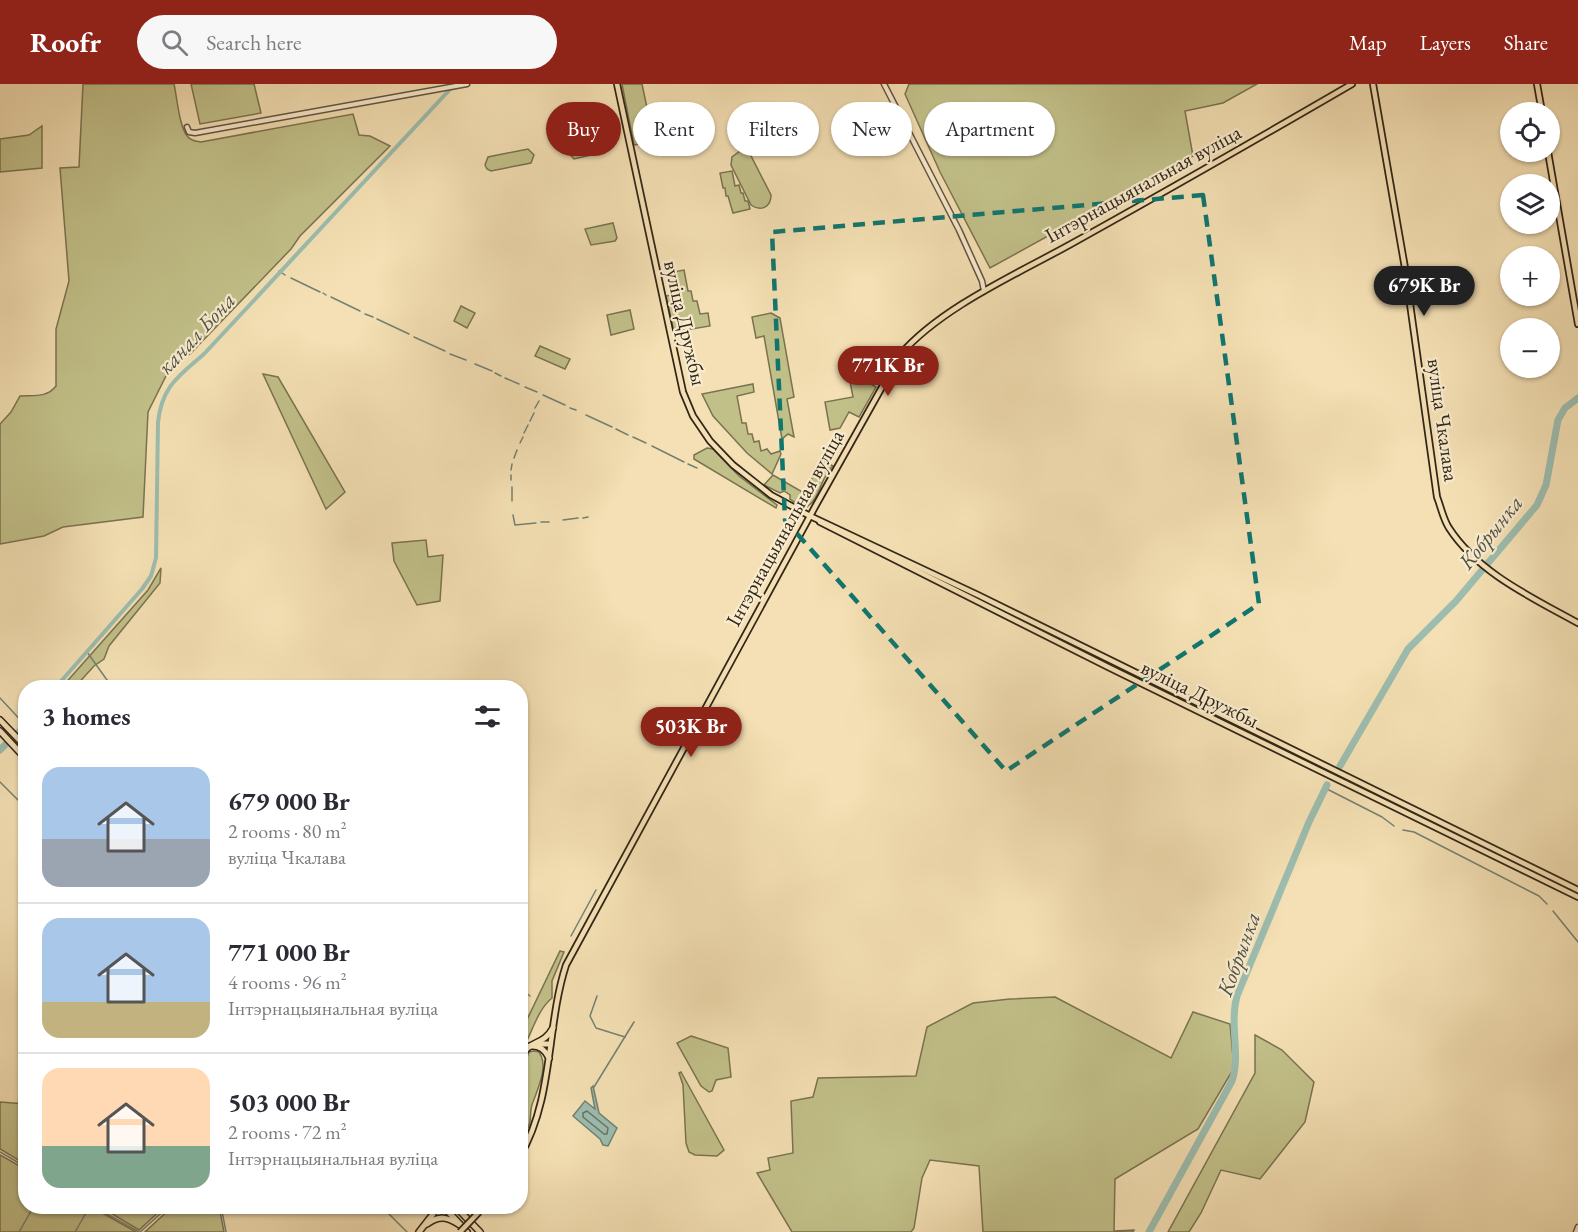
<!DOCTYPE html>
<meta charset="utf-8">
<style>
body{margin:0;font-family:"EB Garamond",serif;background:#f7f7f7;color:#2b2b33;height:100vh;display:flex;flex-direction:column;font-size:22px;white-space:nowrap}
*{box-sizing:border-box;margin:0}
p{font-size:20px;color:#7c7c81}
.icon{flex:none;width:33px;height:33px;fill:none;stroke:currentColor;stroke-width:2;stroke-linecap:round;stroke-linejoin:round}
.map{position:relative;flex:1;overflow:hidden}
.details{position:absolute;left:18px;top:596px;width:510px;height:534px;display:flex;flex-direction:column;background:#fff;border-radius:24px;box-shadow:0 2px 4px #0004}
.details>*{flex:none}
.banner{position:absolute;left:546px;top:18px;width:570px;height:54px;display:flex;gap:12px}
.buttons{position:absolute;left:1500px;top:18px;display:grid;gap:12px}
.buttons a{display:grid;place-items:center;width:60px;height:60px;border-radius:50%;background:#fff;box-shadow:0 2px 4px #0004;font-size:30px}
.price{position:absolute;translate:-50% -51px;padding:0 14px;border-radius:21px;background:#8f2418;color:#fff;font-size:20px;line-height:39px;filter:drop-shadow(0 2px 3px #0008)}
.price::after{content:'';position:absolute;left:50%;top:36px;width:18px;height:14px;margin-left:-9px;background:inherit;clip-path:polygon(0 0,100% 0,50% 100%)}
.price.on{background:#222;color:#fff}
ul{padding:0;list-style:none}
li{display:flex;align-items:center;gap:18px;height:150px;padding:0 24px}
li+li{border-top:2px solid #e1e1e2}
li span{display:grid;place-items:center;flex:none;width:168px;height:120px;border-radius:18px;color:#555}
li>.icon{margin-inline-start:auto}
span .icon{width:72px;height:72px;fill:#fffc;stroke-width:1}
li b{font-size:26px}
h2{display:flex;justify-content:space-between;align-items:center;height:72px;padding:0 24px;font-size:26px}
.pill{padding:0 21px;border-radius:27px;background:#fff;box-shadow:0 2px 4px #0004;font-size:21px;line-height:54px}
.pill.on{background:#8f2418;color:#fff}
header{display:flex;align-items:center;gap:36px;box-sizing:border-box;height:84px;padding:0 30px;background:#8f2418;color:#fff}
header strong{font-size:28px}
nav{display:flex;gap:33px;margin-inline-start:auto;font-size:21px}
.search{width:420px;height:54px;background:#f7f7f7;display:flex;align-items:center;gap:15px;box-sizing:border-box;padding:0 21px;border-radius:33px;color:#7c7c81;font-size:22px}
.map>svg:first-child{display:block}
.green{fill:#c2c089;stroke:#7a7351;stroke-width:1.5}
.water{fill:#9cbdaf;stroke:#728173;stroke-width:1.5}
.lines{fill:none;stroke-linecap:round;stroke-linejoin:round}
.shore{stroke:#677264;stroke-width:1.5}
.stream{stroke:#728173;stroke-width:1.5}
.canal{stroke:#9cbdaf;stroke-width:4}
.river{stroke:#9cbdaf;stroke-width:7}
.minor-casing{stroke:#625440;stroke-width:7}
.major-casing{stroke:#322619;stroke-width:8}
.highway-casing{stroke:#322619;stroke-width:8}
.minor{stroke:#f8ebce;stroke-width:4}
.major{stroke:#f4e0b4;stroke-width:4.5}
.highway{stroke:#f4e0b4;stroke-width:5}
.major-bridge-casing{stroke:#322619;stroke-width:8;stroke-linecap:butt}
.major-bridge{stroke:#f4e0b4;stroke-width:4.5}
.marked{fill:none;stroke:#0f766e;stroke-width:4.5;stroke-dasharray:12 8;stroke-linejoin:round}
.labels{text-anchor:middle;stroke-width:4.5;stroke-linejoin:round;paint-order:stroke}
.street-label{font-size:21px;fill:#322619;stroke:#f8ebce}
.water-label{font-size:22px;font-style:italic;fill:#525346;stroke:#f8ebce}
</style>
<header>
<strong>Roofr</strong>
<div class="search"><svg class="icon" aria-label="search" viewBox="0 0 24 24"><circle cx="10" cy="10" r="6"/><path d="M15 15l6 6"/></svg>Search here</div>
<nav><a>Map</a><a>Layers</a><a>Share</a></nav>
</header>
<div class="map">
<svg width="1578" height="1148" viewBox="0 0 1578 1148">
<rect width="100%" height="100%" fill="#f4e0b4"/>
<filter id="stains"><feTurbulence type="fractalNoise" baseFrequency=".00333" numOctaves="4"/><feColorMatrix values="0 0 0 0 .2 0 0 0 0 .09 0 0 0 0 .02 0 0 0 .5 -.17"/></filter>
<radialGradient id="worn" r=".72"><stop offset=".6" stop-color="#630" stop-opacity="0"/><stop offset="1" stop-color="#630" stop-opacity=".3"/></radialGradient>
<g class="green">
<path d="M 83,0 L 174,0 C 177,13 179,43 188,53 C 191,57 197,57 201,58 L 353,30 L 359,51 L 370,52 L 390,62 L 300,152 L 291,165 L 191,269 L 169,286 L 148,328 L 143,433 L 63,443 L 44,452 L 0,460 L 0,340 L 11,328 L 20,312 C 34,311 47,314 56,302 L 56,245 L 69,197 L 60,84 L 79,83 Z"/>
<polygon points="191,0 254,0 261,29 200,40"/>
<polygon points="622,0 642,0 654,57 634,61"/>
<polygon points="909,0 1257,0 1223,19 1185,27 1193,72 990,184 940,88 905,10"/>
<polygon points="42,42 42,84 0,88 0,55 29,51"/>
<polygon points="592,52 596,62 596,68 591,71 574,75 571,72 568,58"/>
<polygon points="528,65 534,71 531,79 491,87 487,85 485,81 488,73"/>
<path d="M 740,67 L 750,70 L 771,111 C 771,123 761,128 751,121 L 731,81 L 732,73 Z"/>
<polygon points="732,87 735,102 739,101 741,109 743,109 745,117 748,117 750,125 733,129 728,112 726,112 725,104 723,104 720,89"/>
<polygon points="613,139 617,154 615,157 591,161 585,145"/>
<polygon points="684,186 688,207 691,207 693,217 697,217 700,230 708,229 710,242 674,248 666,212 677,210 673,188"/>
<polygon points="461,222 475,229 467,244 454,237"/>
<polygon points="630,226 634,245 611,251 607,231"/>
<polygon points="771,229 780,234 794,313 787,315 794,353 788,350 782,355 764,252 756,254 752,233"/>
<polygon points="540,262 570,275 565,285 535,272"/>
<polygon points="848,287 876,303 859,333 849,328 840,344 830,346 825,318 853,313"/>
<polygon points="263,290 278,293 345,408 326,425"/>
<polygon points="753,300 754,308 737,312 742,339 746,339 748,350 752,350 754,358 759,357 761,367 767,365 771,370 780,367 781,370 772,390 747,369 713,332 702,310"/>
<polygon points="707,364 713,365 739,392 777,421 776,424 694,375 694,371"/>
<path d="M 822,376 L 833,382 C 820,394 821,413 807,423 L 800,422 L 790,415 L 790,411 L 784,407 L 780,409 L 764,401 L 773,391 L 804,409 Z"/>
<polygon points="426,456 428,473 443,471 440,517 417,521 394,477 392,459"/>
<polygon points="161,484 160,499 109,562 104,575 94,582 75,603 62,603 148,506"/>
<path d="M 560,867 L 564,868 L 552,897 L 552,914 C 536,927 532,951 521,967 L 521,948 Z"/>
<polygon points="1055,913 1171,974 1193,928 1230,940 1234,984 1198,1045 1115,1095 1114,1147 1134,1146 1133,1148 983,1148 979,1082 930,1076 922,1094 914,1144 911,1148 792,1148 757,1089 770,1086 768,1074 793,1069 791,1017 813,1013 818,994 916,992 927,943 973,919 1010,915"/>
<polygon points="1255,951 1282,966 1314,998 1305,1038 1260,1095 1221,1086 1201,1129 1189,1148 1168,1148 1255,989"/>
<polygon points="691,952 728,964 731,993 716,996 712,1007 709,1008 701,1002 677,959"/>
<path d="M 534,967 L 539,968 C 549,982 538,1004 533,1018 C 530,1024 531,1031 530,1037 C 529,1044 524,1052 521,1059 L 521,989 L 529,968 Z"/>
<polygon points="681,988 724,1066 717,1072 695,1071 689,1068 686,1059 683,1001 679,989"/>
<polygon points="0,1018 25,1020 25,1080 0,1065"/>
<polygon points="0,1071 25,1085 26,1122 90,1122 136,1148 0,1148"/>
<polygon points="99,1122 165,1122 139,1146"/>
<polygon points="173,1122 219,1122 224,1148 145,1148"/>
</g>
<polygon class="water" points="593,1002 599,1029 617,1044 608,1062 603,1061 600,1055 573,1032 585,1017 595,1025 591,1004"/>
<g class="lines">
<polygon class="shore" points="587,1027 608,1044 607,1050 604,1050 583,1033 583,1029"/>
<g class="stream">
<polyline points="279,187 285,191"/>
<polyline points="291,194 320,208"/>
<polyline points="323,209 326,211"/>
<polyline points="331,213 360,227"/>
<polyline points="365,230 373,233"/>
<polyline points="377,235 409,250"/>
<polyline points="414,253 445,267"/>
<polyline points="450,270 466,276"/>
<polyline points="475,280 492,287"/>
<polyline points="495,289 501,292"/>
<polyline points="505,294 519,300"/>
<polyline points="525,303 537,308"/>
<polyline points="543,311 565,321"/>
<polyline points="535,324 539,317"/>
<polyline points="570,324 576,326"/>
<polyline points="586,331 612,343"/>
<polyline points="530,337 534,329"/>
<polyline points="616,345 628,351"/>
<polyline points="524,349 528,341"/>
<polyline points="633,353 646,359"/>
<polyline points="520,359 523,353"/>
<polyline points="652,362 684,378"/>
<polyline points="514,374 517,366"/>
<polyline points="688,380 697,384"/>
<polyline points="511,386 512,380"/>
<polyline points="511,391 511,396"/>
<polyline points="512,403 512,417"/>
<polyline points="513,431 515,441 536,439"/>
<polyline points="583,434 588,433"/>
<polyline points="563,436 578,434"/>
<polyline points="541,438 549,438"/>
<polyline points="87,568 112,603"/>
<polyline points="0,614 26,642"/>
<polyline points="0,698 26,724"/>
<polyline points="1325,704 1382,733 1394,742"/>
<polyline points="1403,746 1414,748 1539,812 1547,820"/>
<polyline points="1553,827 1578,858"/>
<polyline points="571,852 596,806"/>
<polyline points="520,904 530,912"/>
<polyline points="597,912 590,932 596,944 625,953"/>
<polyline points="594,1003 634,938"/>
<polyline points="0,1068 26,1083"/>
<polyline points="93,1122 139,1148"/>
<polyline points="221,1122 226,1148"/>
<polyline points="381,1122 407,1148"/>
<polyline points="19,1148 34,1122"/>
<polyline points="75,1148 90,1122"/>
<polyline points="140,1148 169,1122"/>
</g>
<g class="canal">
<path d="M 56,603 L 142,505 L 151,492 L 156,474 L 158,338 C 162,302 179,292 204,270 L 455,0"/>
<polyline points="16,649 26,638"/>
</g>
<g class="river">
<polyline points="0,666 6,660"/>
<polyline points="1340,682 1408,565 1456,517 1537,421 1546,401 1558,336 1565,324 1578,314"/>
<path d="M 1149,1148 L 1232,997 C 1241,970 1229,940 1237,912 L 1309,738 L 1327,701"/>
</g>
<defs>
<g id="minor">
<polyline points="884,0 959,146 982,197 984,207"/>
<polyline points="187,43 189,48 195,49 467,0"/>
<polyline points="1576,1148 1578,1143"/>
</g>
<g id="major">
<polyline points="617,0 683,308 693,332 710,357 733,381 771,411 810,432 978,511 1578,806"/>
<path d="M 1373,0 L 1405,184 L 1437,413 C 1441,423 1443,435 1449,444 C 1478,489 1533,514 1578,539"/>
<polyline points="1537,0 1542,28"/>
<polyline points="1548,68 1578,240"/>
<polyline points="820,438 1110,584 1578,813"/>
<path d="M 520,1072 C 554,1014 546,943 566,881 L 816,421 L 900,271 C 940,224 1017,190 1071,160 C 1165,108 1259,54 1352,0"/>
</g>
<g id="highway">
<polyline points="0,636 26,663"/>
<polyline points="0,647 26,675"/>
<polyline points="539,960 550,960"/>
<path d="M 530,962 C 540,961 545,966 549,974"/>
<path d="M 520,973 C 531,955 543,962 553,944"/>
<polyline points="443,1122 467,1148"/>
<polyline points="455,1122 480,1148"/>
<path d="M 427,1140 C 440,1131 447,1133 460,1141"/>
<polyline points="419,1148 433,1130 434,1122"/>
</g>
</defs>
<use href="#minor" class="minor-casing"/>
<use href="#major" class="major-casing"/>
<use href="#highway" class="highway-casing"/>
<use href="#minor" class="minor"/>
<use href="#major" class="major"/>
<use href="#highway" class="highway"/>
<defs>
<polyline id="major-bridge" points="460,1148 479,1128"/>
</defs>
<use href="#major-bridge" class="major-bridge-casing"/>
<use href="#major-bridge" class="major-bridge"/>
</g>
<path class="marked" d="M 1203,111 L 1259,520 L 1006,687 L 785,436 L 772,148 Z"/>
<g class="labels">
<g class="street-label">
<text transform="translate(1143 100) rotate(-29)" y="7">Інтэрнацыянальная вуліца</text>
<text transform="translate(685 239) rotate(77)" y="7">вуліца Дружбы</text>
<text transform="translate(1443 336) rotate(82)" y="7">вуліца Чкалава</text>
<text transform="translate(785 444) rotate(-61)" y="7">Інтэрнацыянальная вуліца</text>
<text transform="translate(1200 610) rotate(26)" y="7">вуліца Дружбы</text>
</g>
<g class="water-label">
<text transform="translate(196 249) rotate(-47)" y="8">канал Бона</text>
<text transform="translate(1490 448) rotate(-51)" y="8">Кобрынка</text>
<text transform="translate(1238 870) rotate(-70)" y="8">Кобрынка</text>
</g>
</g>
<rect width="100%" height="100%" filter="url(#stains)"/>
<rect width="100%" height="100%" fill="url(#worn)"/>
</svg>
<div class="buttons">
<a><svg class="icon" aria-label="locate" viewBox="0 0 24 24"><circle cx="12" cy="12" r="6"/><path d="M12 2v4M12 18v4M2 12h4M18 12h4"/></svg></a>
<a><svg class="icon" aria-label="layers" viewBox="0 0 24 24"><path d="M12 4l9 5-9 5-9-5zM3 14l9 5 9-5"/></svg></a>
<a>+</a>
<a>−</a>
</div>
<b class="price on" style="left:1424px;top:233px">679K Br</b>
<b class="price" style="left:888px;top:313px">771K Br</b>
<b class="price" style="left:691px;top:674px">503K Br</b>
<div class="banner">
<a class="pill on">Buy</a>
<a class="pill">Rent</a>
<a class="pill">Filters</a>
<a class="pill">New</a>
<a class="pill">Apartment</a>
</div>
<section class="details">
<h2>3 homes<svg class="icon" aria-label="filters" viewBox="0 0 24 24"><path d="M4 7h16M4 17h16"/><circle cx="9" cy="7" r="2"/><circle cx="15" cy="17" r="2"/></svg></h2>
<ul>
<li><span style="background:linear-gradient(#a9c7e8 60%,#9aa5b1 0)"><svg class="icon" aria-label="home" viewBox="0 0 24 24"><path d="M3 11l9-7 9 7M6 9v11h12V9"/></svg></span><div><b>679 000 Br</b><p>2 rooms · 80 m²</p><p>вуліца Чкалава</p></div></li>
<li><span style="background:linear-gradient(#a9c7e8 70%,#c2b280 0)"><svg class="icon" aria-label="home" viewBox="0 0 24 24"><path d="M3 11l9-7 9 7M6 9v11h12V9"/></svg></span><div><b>771 000 Br</b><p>4 rooms · 96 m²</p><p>Інтэрнацыянальная вуліца</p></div></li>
<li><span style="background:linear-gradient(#ffd9b3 65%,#7fa58c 0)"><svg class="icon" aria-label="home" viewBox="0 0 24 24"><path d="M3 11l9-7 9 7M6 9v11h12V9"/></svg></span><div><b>503 000 Br</b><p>2 rooms · 72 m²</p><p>Інтэрнацыянальная вуліца</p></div></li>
</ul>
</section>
</div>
